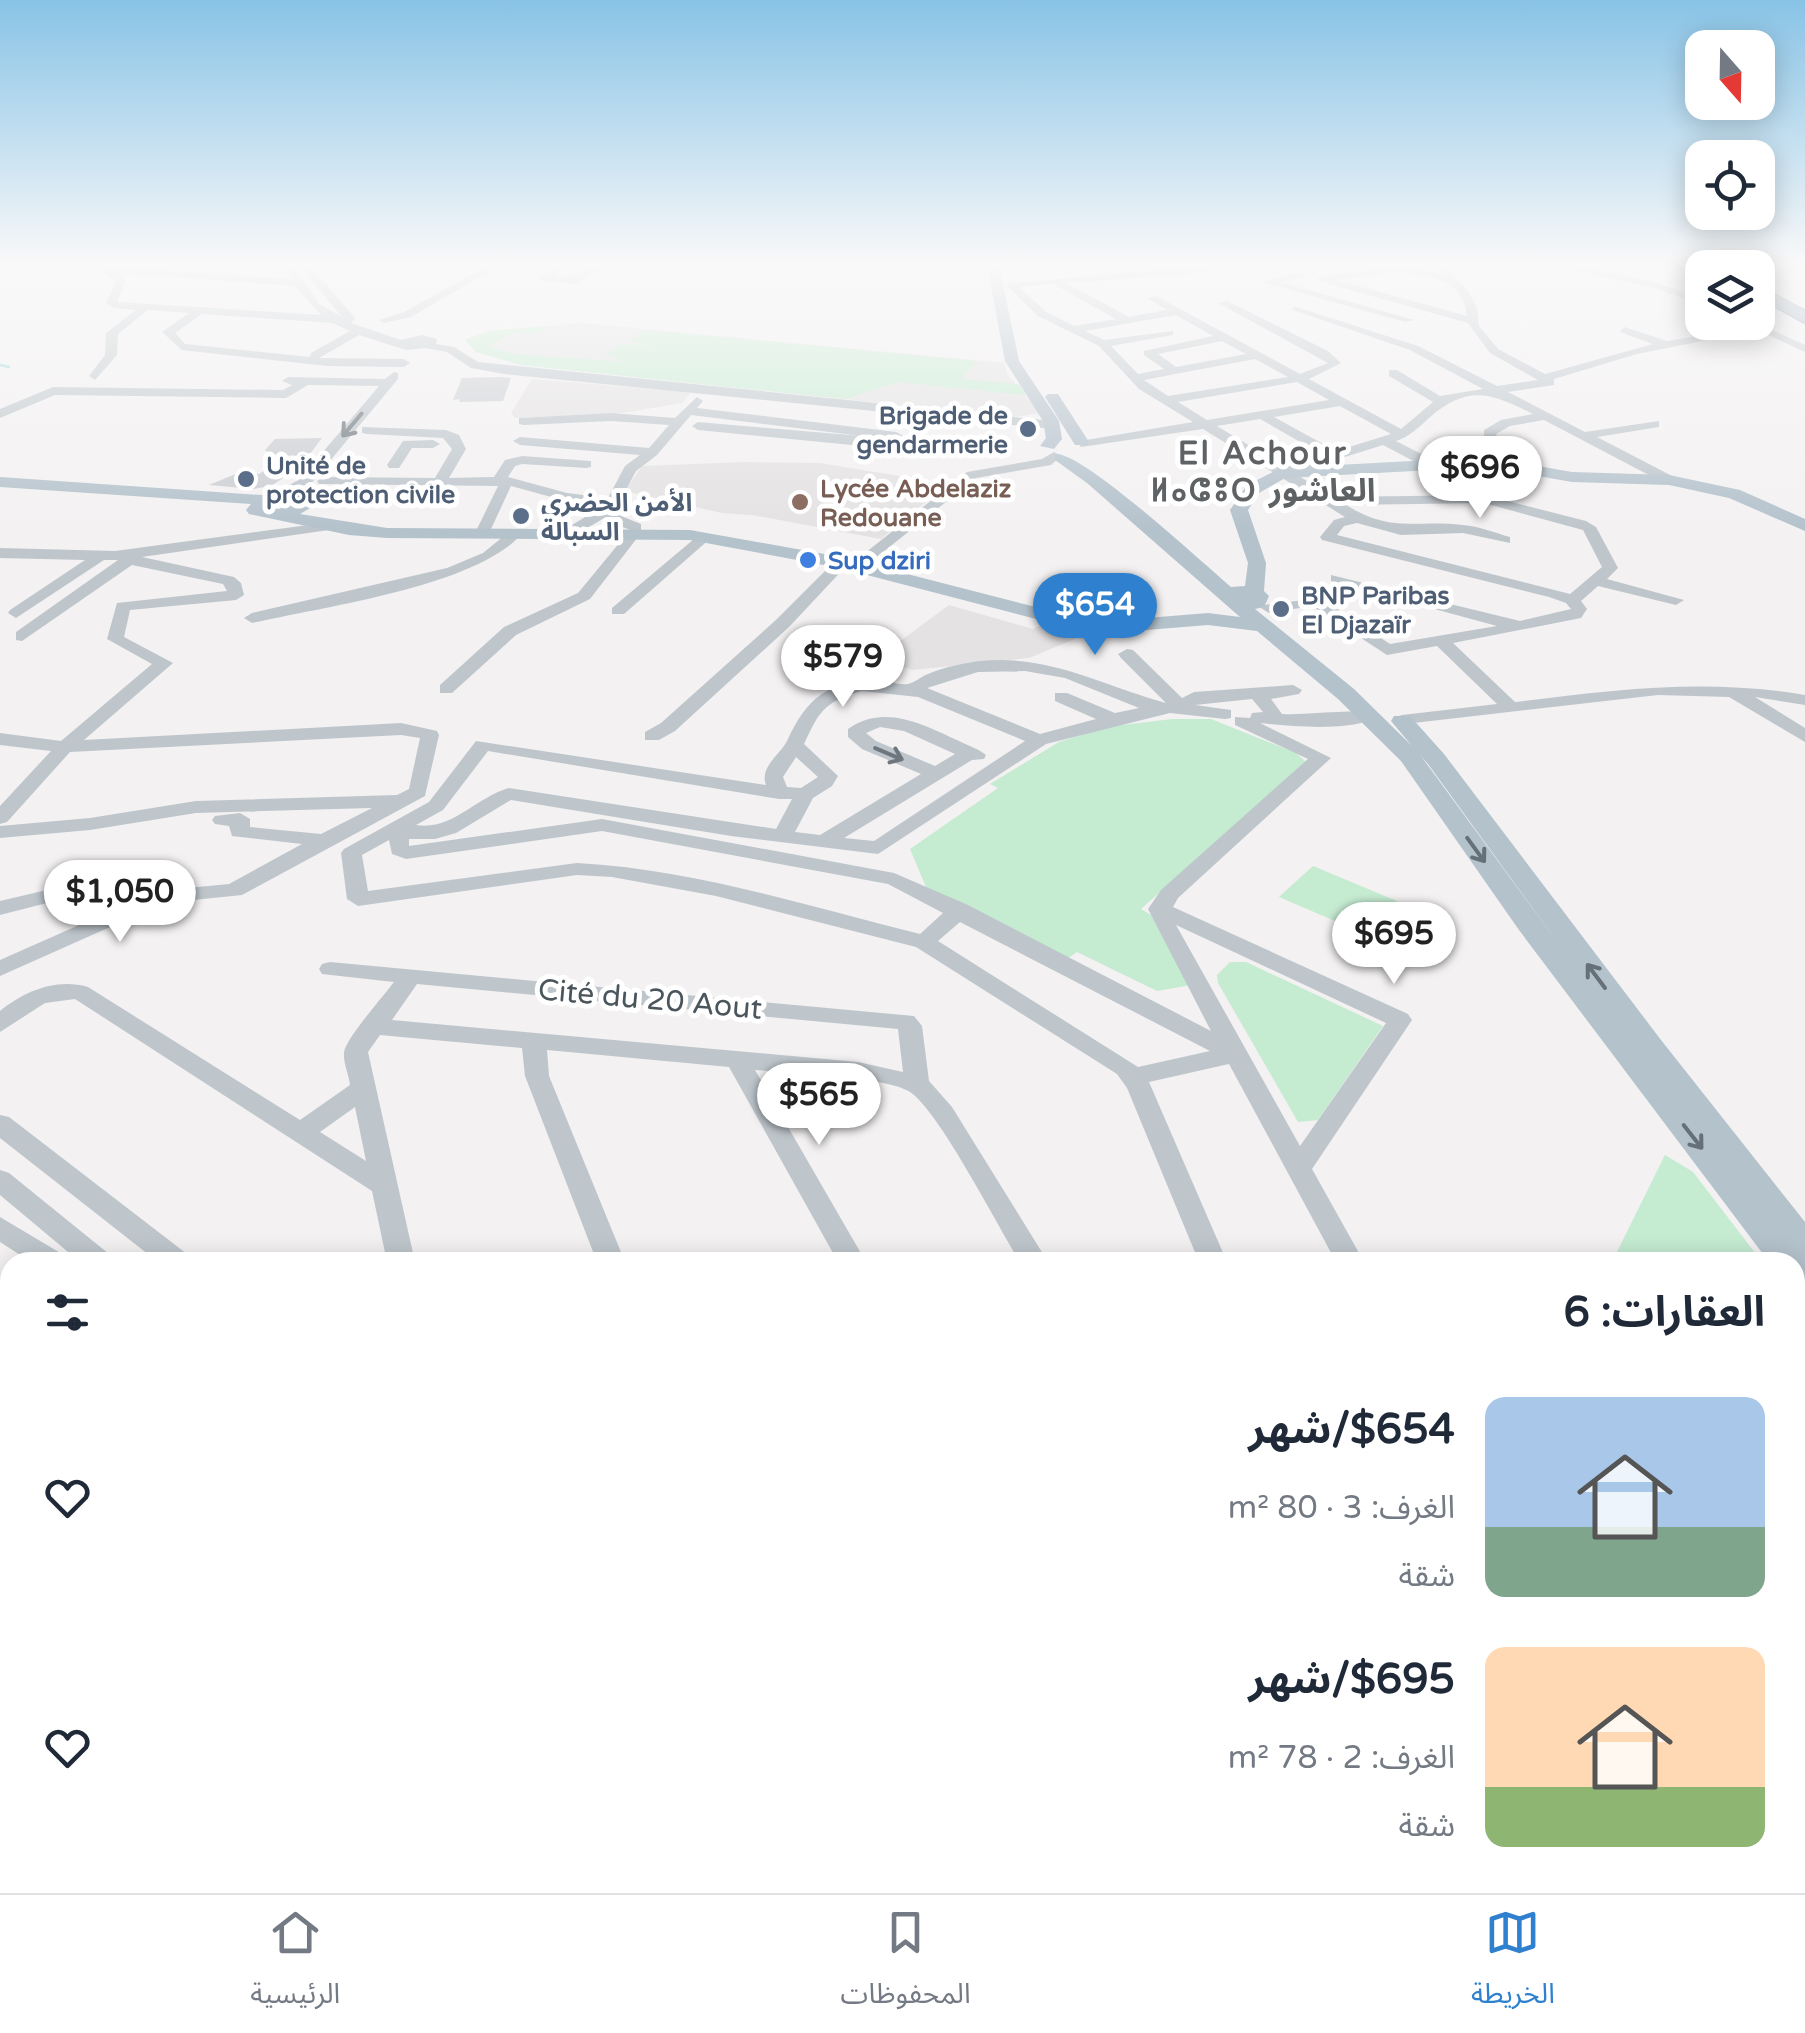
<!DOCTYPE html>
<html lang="ar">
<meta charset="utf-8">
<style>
body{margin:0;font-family:"Varela Round","Noto Sans Arabic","Noto Sans Tifinagh",sans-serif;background:#f2f2f3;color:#1f2937;direction:rtl;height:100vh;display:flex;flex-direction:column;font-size:38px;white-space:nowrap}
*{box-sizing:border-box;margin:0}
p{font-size:32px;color:#747a83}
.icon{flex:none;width:55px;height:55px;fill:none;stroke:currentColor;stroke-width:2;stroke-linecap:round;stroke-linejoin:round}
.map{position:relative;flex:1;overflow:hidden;direction:ltr}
.drawer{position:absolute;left:0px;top:1252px;width:1805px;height:642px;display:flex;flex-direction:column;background:#fff;border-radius:30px 30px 0 0;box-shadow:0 5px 25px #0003;direction:rtl}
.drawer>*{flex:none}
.needle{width:65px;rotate:160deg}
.tools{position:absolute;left:1685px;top:30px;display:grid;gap:20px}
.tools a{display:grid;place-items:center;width:90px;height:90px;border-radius:20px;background:#fff;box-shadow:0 5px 25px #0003;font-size:50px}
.price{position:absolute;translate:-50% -85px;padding:0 22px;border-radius:35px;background:#fff;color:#222;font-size:32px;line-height:65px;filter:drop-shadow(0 2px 5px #0008)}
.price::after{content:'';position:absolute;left:50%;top:60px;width:30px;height:22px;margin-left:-15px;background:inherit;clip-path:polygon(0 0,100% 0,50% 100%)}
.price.current{background:#2f81cf;color:#fff}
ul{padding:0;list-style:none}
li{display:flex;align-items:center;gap:30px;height:250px;padding:0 40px}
li span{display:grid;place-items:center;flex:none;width:280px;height:200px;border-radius:20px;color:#555}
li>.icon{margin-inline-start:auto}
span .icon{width:120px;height:120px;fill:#fffc;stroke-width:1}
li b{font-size:42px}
h2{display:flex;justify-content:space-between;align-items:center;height:120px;padding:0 40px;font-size:42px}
.dock{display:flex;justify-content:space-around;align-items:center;height:140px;border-top:2px solid #e0e1e3;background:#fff;font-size:28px;color:#747a83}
.dock a{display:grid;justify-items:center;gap:5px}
.dock .current{color:#2f81cf}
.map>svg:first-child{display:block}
.education{fill:#e4e2e2}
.green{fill:#c5ebd1}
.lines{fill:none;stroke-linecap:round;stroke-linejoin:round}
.stream{stroke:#98d9e2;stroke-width:2.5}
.building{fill:#cbced3}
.highway-casing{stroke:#7a92a5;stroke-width:3}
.minor{fill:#bec6cc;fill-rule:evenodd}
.major{fill:#b4c2cc;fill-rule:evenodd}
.highway{fill:#8fa7b9;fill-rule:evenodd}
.oneway{stroke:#6e777e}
.oneway2{stroke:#657078}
.service-dot{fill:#5c6f8a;stroke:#fff;stroke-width:4}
.education-dot{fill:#8d6e63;stroke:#fff;stroke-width:4}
.shop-dot{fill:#3f7fe0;stroke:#fff;stroke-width:4}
.labels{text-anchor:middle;stroke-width:10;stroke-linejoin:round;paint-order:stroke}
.far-service-label{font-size:25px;font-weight:bold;fill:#4e5e75;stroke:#fff;text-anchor:start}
.far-education-label{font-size:25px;font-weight:bold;fill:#785e54;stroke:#fff;text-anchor:start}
.far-shop-label{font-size:25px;font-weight:bold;fill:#366cbe;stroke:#fff;text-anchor:start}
.street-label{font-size:30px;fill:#4b555c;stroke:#fff}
.far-district-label{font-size:32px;font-weight:bold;letter-spacing:2.5px;fill:#5e6265;stroke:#fff}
</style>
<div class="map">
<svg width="1805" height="1893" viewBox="0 0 1805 1893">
<rect width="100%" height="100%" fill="#f3f1f1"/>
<g class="education">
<polygon points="583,323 1004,363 1008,375 1040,413 1014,417 521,365 476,352 465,340 489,331"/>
<polygon points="532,379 691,392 682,403 623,413 515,418 511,413"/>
<polygon points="743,462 820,463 948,484 881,539 752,515 722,513 625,491 642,466"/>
<polygon points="949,605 1033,629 1042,625 1089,633 1029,658 913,670 876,659"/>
</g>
<g class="green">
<polygon points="550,326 536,334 514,332 489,347 516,354 625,362 605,353 621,344 651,345 630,341 646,330 977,361 961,379 1019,384 1026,395 897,382 846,399 521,365 476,352 465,340 489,331"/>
<polygon points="1172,719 1211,719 1296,753 1306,762 1141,909 1151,915 1191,985 1157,991 1077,952 1067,959 926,887 910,849 998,788 990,784 1059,742 1106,727"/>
<polygon points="1313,866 1397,901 1365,934 1279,897"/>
<polygon points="1230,962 1246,962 1383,1026 1318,1120 1298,1122 1218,983 1217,975"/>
<polygon points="1665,1155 1693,1172 1762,1262 1612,1262"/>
<polygon points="1795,1307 1805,1320 1805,1743 1795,1737"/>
<polygon points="10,1648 10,1885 816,1885 826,1893 0,1893 0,1653"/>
</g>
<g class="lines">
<polyline class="stream" points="0,365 9,367"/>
</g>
<g class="building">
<polygon points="462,378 501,377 511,378 503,401 459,402 460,399 453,400"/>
<polygon points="322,438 300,467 271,486 253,489 209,485 238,473 259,474 278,462 265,450 275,439"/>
</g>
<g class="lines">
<defs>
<g id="highway">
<polygon points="1676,265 1703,268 1702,276 1678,268"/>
<polygon points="1758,286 1805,311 1805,323 1758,297"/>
</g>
</defs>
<use href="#highway" class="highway-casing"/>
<g class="minor">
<path d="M 99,265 L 292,279 L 284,265 L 294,265 L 319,304 L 342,317 L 299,265 L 309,265 L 355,318 L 351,323 L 401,340 L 422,335 L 437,339 L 436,344 L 454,347 L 478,362 L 1053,421 L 1059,425 L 1053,429 L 504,374 L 471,368 L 447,352 L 425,348 L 406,350 L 359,335 L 319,358 L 404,359 L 410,363 L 404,367 L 327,366 L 182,350 L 162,332 L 189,313 L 148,310 L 118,334 L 117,355 L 95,380 L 89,376 L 105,355 L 106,333 L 136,310 L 114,308 L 106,303 L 116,281 L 99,269 ZM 120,273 L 295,286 L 321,315 L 117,302 L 126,281 ZM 202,314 L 333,323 L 350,331 L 311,353 L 310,357 L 185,344 L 175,333 Z"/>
<polygon points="488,265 500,265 411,317 384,323 379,320 404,312"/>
<path d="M 558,265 L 570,265 L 554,276 C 579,278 586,265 607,265 L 576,284 L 540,280 L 540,276 Z"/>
<path d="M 1205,265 L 1215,265 L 1213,272 L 1066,283 L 1129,317 L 1167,310 L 1147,298 L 1156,296 L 1300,374 L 1328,363 L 1218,303 L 1227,301 L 1328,351 L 1341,363 L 1309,379 L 1401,429 L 1433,402 L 1389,376 L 1389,370 L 1397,370 L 1440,396 L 1483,389 L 1410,350 L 1293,310 L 1293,306 L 1418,346 L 1497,386 L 1538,380 L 1490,353 L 1468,323 L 1318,281 L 1318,277 L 1397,265 L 1439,273 L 1432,265 L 1510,265 L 1449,271 L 1468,291 L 1477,308 L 1479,326 L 1498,349 L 1545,374 L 1653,344 L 1620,332 L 1624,327 L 1667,341 L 1741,329 L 1737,334 L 1637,354 L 1554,379 L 1554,385 L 1508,392 L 1585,432 L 1659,421 L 1659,427 L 1597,437 L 1674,477 L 1674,483 L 1664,483 L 1544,420 L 1510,426 L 1496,434 L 1498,439 L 1537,453 L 1537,459 L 1527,459 L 1487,443 L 1440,450 L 1440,444 L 1484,436 L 1484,430 L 1501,420 L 1533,414 C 1491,393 1468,384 1429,418 C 1418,428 1409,437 1396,441 L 1433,460 L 1433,466 L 1423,466 L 1383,445 L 1294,473 L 1333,497 L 1484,495 L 1586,521 L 1596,527 L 1618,568 L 1607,579 L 1684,600 L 1676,605 L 1598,586 L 1581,601 L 1587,609 L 1581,618 L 1453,643 L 1515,702 C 1616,690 1703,678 1805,695 L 1805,705 L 1755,697 L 1805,728 L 1805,742 L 1729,697 L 1658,695 L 1396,725 L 1396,717 L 1402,715 L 1497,704 L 1437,646 L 1387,655 L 1312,606 L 1269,613 L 1261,608 L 1263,605 L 1321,598 L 1390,644 L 1497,626 L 1331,581 L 1331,575 L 1520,621 L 1571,609 L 1566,603 L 1549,597 L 1322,540 L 1320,537 L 1334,520 L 1345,517 L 1203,429 L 1081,447 L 1079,444 L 1086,440 L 1193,422 L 1139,389 L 1099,346 L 1038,316 L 1005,284 ZM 1397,271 C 1428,277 1463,277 1467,316 L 1337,280 ZM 1053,284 L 1116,319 L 1074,326 L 1046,312 L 1019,287 ZM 1176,315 L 1213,336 L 1144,351 L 1144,355 L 1164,369 L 1138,374 L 1111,346 L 1173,335 L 1173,331 L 1104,340 L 1085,331 ZM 1222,341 L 1246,354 L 1176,367 L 1158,354 ZM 1255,359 L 1288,377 L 1168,396 L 1144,380 ZM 1297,382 L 1329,400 L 1207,420 L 1178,402 ZM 1340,406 L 1391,434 L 1336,451 L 1274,417 ZM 1260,419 L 1323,455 L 1285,467 L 1217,426 ZM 1484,503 L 1583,530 L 1602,567 L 1570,594 L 1337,535 L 1344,526 L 1357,523 L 1401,535 L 1463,533 L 1510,543 L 1510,537 C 1495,533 1479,526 1463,525 C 1415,519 1393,534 1346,505 Z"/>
<path d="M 1550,265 C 1601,265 1654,281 1702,298 L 1702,304 L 1653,288 Z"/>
<polygon points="1302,272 1306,277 1280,282 1414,320 1405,322 1262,282"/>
<polygon points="1740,322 1755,322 1805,345 1805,352"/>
<polygon points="394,372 398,373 398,379 309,486 279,499 272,495 274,492 299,480 379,386 308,385 286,398 55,395 0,418 0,409 53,387 283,390 292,385 282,381 288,377 385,379"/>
<polygon points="697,397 703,401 697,408 896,432 903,436 852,445 698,430 692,426 698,422 862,436 691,415 657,455 636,471 616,509 621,516 641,524 641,533 590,599 516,635 452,693 440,693 440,685 504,627 578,593 630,530 610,522 606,517 582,531 572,531 572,525 603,506 566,501 511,486 491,529 484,533 477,529 498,486 319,484 317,481 324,477 435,478 452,449 443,438 367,434 362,433 362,427 446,430 459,435 466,449 449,478 494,477 505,460 522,456 591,461 591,467 586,468 522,464 515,466 508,477 567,493 608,498 625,466 640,455 520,445 513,441 520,437 649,448 669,425 611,421 524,425 519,424 519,418 611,413 675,418"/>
<polygon points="403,441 433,440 440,444 433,448 412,448 399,468 389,468 387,465"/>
<polygon points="1054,452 1061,456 1051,465 976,478 868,564 855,561 967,472 1042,459"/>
<polygon points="331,522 336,523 336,529 142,557 234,577 241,583 244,595 236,600 130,610 124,637 173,663 84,740 401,723 437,731 439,735 425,796 242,895 164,903 0,976 0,960 147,895 98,890 0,915 0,901 98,878 151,880 159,881 166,890 229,884 302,844 232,836 229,826 215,824 212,820 215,816 240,813 250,819 250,827 321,834 372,808 196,813 90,830 0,838 0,826 90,818 196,801 397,795 409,789 420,738 401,735 70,752 7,822 0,824 0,806 51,751 0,745 0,733 61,741 152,664 107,639 117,603 227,591 223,584 132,565 22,641 16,640 16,632 118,560 104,560 16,618 8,613 10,610 85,560 0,558 0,548 115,551"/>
<path d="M 510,531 L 522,534 C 473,587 325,606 252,623 L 244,618 L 252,613 L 447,568 L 483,553 Z"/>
<polygon points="700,534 712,537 624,614 612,614 612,608"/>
<polygon points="836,560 849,563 789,627 675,731 659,740 645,740 645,732 661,723 777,619"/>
<path d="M 1127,649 L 1133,650 L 1182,698 L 1194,692 L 1293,685 L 1302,690 L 1299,694 L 1271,699 L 1282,714 C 1303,716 1368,707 1379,715 C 1356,733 1289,726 1260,723 L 1331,758 L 1178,898 L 1173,907 L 1408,1014 L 1412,1020 L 1312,1169 L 1364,1262 L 1336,1262 L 1229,1064 L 1149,1082 L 1227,1262 L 1199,1262 L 1127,1088 L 1117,1074 L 916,947 L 716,896 L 612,877 L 577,875 L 358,906 L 347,899 L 341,853 L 344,849 L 429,802 L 476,741 L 766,785 C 759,766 781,755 788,739 C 807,698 829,680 877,680 C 886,681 899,685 908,684 C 914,683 922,676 928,674 C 945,667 963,663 981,661 C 1049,654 1104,686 1166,703 L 1121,658 L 1118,654 ZM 1025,671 L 1065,678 L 1139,708 L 1115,713 L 1067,693 L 1055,693 L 1055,701 L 1096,719 L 1040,734 L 927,688 L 978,672 ZM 862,691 L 918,697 L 1025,741 L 874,841 L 844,838 L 972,760 L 984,759 L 986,755 C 979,749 969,746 959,741 C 924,725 884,703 848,729 L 848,737 L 862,749 L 921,774 L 820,835 L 795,832 L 813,798 L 832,786 L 838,776 L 804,744 C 820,710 824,702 862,691 ZM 1252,699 L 1263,712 L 1252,713 L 1250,718 L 1235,717 L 1235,725 L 1308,759 L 1161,890 L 1148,909 L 1211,1031 L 968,905 L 894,873 L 602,819 L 409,846 L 409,839 L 435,839 L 456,833 L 511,800 L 731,836 L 878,854 L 1046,744 L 1170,713 L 1225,719 L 1231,718 L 1231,710 L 1195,705 ZM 880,727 L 904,731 L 955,754 L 935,766 L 876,741 L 866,733 ZM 488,751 L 779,799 L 792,799 L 776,829 L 509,788 C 476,797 452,831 416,825 L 443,810 ZM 796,757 L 818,777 L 801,788 L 787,787 L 783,777 ZM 602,831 L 888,884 L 943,913 L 920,934 C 807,906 693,869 577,863 L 368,891 L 362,855 L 389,840 L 392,854 L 406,859 ZM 960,922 L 1210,1051 L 1138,1067 L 938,941 ZM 1176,925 L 1386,1023 L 1300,1146 Z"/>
<path d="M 330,962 L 914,1016 L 922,1026 L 929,1081 L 952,1107 L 1048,1262 L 1020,1262 C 998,1227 939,1111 910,1092 C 888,1077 786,1073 755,1070 L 866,1262 L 838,1262 L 729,1067 L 547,1050 L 549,1076 L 625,1262 L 597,1262 L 525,1076 L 522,1048 L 380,1035 L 368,1052 L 415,1262 L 387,1262 L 372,1191 L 75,999 L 45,1003 L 0,1032 L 0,1011 C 25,991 56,978 88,987 L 300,1120 L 350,1085 C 349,1075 343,1063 344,1053 C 345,1039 383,997 394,982 L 322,974 L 319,969 L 322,964 ZM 417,984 L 898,1029 L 903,1072 L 858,1062 L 392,1020 ZM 355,1107 L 366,1161 L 320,1132 Z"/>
<polygon points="0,1115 9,1117 187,1254 191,1262 158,1262 0,1138"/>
<polygon points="0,1170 9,1173 109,1254 113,1262 80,1262 0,1195"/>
<polygon points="0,1217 62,1254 66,1262 31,1262 0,1242"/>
<polygon points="0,1407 10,1411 10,1443 0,1439"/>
<polygon points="10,1600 10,1635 0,1639 0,1604"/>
<polygon points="1795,1737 1805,1741 1805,1781 1795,1777"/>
<polygon points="847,1885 895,1885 898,1893 850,1893"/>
<polygon points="1286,1885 1334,1885 1337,1893 1289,1893"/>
<polygon points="1386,1885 1434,1885 1437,1893 1389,1893"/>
<polygon points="1481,1885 1522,1885 1519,1893 1478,1893"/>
</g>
<g class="major">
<polygon points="987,265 999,265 1019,361 1059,421 1062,439 1054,449 1040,446 1046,438 1043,421 1005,361"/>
<polygon points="1048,394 1058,394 1089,442 1087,445 1075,445 1045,397"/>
<path d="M 1055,454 C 1081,450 1204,564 1231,587 L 1245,586 L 1248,563 L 1230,510 L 1247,485 L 1281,468 L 1487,457 L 1572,472 L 1669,475 L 1740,490 L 1805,519 L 1805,531 L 1729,498 L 1669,485 L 1572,482 L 1487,467 L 1285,478 L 1259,493 L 1248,510 L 1266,563 L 1264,591 L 1269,596 L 1264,607 L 1255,609 L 1354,689 L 1412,746 L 1391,721 L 1394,716 L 1410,716 L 1444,754 L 1661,1040 L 1805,1222 L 1805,1300 L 1795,1297 L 1795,1262 L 1769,1262 L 1519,930 L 1401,761 L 1338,699 L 1257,631 L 1208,625 L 1122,632 L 1063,626 L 840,568 L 690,540 L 387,538 L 349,535 L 249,514 L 246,510 L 251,504 L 0,487 L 0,477 L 261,495 L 295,490 L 312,494 L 317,504 L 300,514 L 387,528 L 690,530 L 841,557 L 1063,614 L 1122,620 L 1208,613 L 1240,617 L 1087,483 L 1055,460 ZM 295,500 L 298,502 L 279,509 L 268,507 L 272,503 ZM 1421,756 L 1428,764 L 1563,950 Z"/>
</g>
<use href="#highway" class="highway"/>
</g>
<defs><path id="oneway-shaft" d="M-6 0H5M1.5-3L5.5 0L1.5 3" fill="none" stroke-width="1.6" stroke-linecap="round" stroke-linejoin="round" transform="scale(2.5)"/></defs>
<g class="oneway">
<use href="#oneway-shaft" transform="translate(352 425) rotate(130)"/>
<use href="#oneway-shaft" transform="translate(889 754) rotate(23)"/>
</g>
<g class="oneway2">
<use href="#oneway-shaft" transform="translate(1476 850) rotate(54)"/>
<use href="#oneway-shaft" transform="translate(1596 976) rotate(-127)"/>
<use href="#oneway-shaft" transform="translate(1693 1137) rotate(52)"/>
</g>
<linearGradient id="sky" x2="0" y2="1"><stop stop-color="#88c3e6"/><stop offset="0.5" stop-color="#faf9f9"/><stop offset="1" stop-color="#faf9f9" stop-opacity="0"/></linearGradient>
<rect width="1805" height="530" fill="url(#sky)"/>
<g class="service-dot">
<circle cx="1028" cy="429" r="10"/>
<circle cx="246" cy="479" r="10"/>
<circle cx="521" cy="516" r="10"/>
<circle cx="1281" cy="609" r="10"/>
</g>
<circle class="education-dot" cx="800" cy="502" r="10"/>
<circle class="shop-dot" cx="808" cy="560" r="10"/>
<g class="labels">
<g class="far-service-label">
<text x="1008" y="424" text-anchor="end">Brigade de<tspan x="1008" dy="29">gendarmerie</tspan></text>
<text x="266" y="474">Unité de<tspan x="266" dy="29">protection civile</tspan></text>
<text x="541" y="511">الأمن الحضري<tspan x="541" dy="29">السبالة</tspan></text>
<text x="1301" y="604">BNP Paribas<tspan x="1301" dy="29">El Djazaïr</tspan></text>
</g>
<g class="far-education-label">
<text x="820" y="497">Lycée Abdelaziz<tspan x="820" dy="29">Redouane</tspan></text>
</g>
<g class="far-shop-label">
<text x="828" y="569">Sup dziri</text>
</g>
<g class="street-label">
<text transform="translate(650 999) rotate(5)" y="10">Cité du 20 Aout</text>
</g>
<g class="far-district-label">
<text x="1263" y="464">El Achour<tspan x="1263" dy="37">ⵍⴰⵛⵓⵔ العاشور</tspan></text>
</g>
</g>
</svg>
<div class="tools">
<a><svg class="needle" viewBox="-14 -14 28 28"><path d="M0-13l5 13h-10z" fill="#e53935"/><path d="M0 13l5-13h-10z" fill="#747a83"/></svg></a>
<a><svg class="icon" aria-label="locate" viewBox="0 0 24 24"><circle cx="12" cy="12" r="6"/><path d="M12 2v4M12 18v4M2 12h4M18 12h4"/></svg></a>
<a><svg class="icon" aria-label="layers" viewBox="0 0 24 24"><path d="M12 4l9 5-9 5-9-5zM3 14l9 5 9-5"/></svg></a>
</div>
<b class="price" style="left:1480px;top:521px">$696</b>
<b class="price current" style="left:1095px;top:658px">$654</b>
<b class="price" style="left:843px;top:710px">$579</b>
<b class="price" style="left:120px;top:945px">$1,050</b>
<b class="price" style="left:1394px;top:987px">$695</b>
<b class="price" style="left:819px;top:1148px">$565</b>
<section class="drawer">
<h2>العقارات: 6<svg class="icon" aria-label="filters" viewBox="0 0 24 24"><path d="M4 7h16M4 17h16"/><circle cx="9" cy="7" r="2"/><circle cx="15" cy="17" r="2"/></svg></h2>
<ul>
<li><span style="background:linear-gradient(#a9c7e8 65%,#7fa58c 0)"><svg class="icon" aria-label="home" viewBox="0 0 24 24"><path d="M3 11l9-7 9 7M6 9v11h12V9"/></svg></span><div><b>$654/شهر</b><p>الغرف: 3 · 80 m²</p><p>شقة</p></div><svg class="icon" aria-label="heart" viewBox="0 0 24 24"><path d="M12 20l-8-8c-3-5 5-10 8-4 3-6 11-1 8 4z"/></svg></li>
<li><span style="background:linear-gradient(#ffd9b3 70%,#8fb573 0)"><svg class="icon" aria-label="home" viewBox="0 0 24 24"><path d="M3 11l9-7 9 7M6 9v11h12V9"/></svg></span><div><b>$695/شهر</b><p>الغرف: 2 · 78 m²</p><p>شقة</p></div><svg class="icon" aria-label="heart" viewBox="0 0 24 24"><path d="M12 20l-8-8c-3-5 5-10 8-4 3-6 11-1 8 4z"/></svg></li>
</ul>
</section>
</div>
<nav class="dock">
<a class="current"><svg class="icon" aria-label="map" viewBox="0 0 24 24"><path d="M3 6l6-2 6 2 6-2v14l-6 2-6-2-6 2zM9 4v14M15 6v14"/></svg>الخريطة</a>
<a><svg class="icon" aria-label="saved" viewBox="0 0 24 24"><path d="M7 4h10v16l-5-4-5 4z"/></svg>المحفوظات</a>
<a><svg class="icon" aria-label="home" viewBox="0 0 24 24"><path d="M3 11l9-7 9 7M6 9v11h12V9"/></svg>الرئيسية</a>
</nav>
